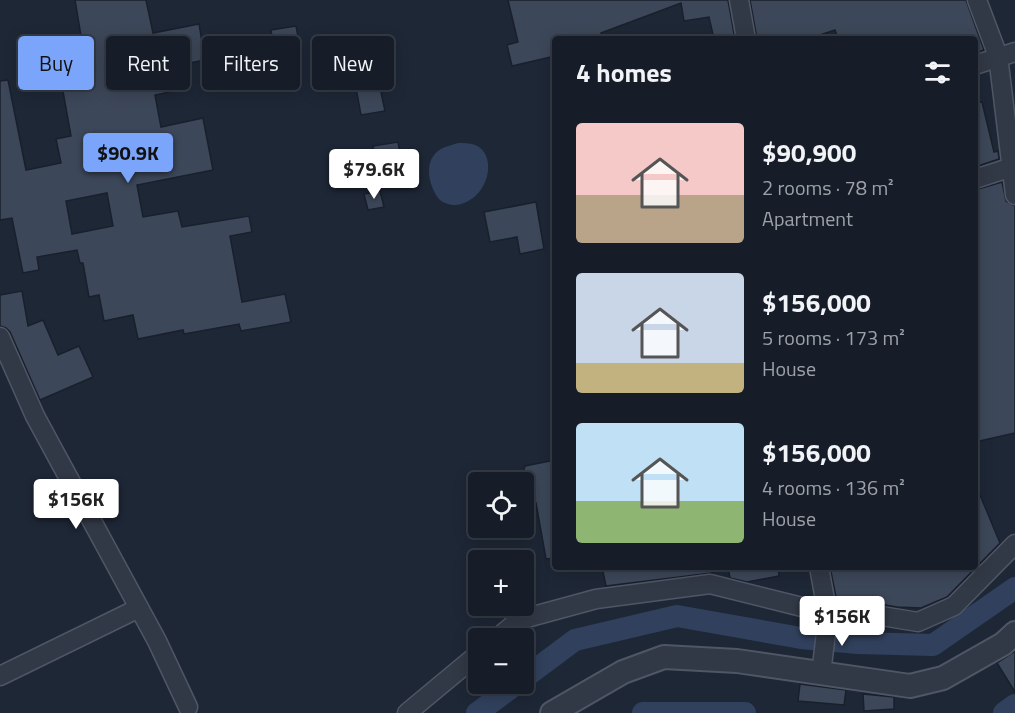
<!DOCTYPE html>
<meta charset="utf-8">
<style>
body{margin:0;font-family:"Titillium Web",sans-serif;background:#232a34;color:#f1f3f6;height:100vh;display:flex;flex-direction:column;font-size:22px;white-space:nowrap}
*{box-sizing:border-box;margin:0}
p{font-size:20px;color:#9ea2a8}
.icon{flex:none;width:33px;height:33px;fill:none;stroke:currentColor;stroke-width:2;stroke-linecap:round;stroke-linejoin:round}
.map{position:relative;flex:1;overflow:hidden}
.details{position:absolute;left:552px;top:36px;width:426px;height:534px;display:flex;flex-direction:column;background:#161d28;border-radius:6px;box-shadow:0 3px 15px #0003,0 0 0 2px #353b45}
.details>*{flex:none}
.banner{position:absolute;left:18px;top:36px;width:444px;height:54px;display:flex;gap:12px}
.tools{position:absolute;left:468px;top:472px;display:grid;gap:12px}
.tools a{display:grid;place-items:center;width:66px;height:66px;border-radius:6px;background:#161d28;box-shadow:0 3px 15px #0003,0 0 0 2px #353b45;font-size:30px}
.price{position:absolute;translate:-50% -51px;padding:0 14px;border-radius:6px;background:#fff;color:#222;font-size:20px;line-height:39px;filter:drop-shadow(0 2px 3px #0008)}
.price::after{content:'';position:absolute;left:50%;top:36px;width:18px;height:14px;margin-left:-9px;background:inherit;clip-path:polygon(0 0,100% 0,50% 100%)}
.price.selected{background:#7aa5fa;color:#111}
ul{padding:0;list-style:none}
li{display:flex;align-items:center;gap:18px;height:150px;padding:0 24px}
li span{display:grid;place-items:center;flex:none;width:168px;height:120px;border-radius:6px;color:#555}
li>.icon{margin-inline-start:auto}
span .icon{width:72px;height:72px;fill:#fffc;stroke-width:1}
li b{font-size:26px}
h2{display:flex;justify-content:space-between;align-items:center;height:72px;padding:0 24px;font-size:26px}
.tag{padding:0 21px;border-radius:6px;background:#161d28;box-shadow:0 3px 15px #0003,0 0 0 2px #353b45;font-size:21px;line-height:54px}
.tag.selected{background:#7aa5fa;color:#111}
.map>svg:first-child{display:block}
.water{fill:#31415d}
.lines{fill:none;stroke-linecap:round;stroke-linejoin:round}
.canal{stroke:#31415d;stroke-width:22}
.building{fill:#3c4759;stroke:#19202c;stroke-width:1.5;fill-rule:evenodd}
.minor-casing{stroke:#4f5665;stroke-width:21}
.tertiary-casing{stroke:#4f5665;stroke-width:26}
.minor{stroke:#323946;stroke-width:18}
.tertiary{stroke:#323946;stroke-width:22}
</style>
<div class="map">
<svg width="1015" height="713" viewBox="0 0 1015 713">
<rect width="100%" height="100%" fill="#1e2736"/>
<path class="water" d="M 458,143 C 463,143 468,143 472,144 C 500,151 490,201 456,205 C 450,205 443,203 439,199 C 428,185 423,159 441,149 C 446,146 453,145 458,143 Z"/>
<g class="lines">
<g class="canal">
<polyline points="524,678 575,640 677,616 801,638 858,643 933,645 1015,588"/>
<polyline points="477,713 516,684"/>
<polyline points="643,713 745,713"/>
<polyline points="1004,713 1015,705"/>
</g>
</g>
<g class="building">
<path d="M 75,0 L 146,0 L 153,33 L 199,24 L 205,60 L 174,66 L 179,90 L 155,95 L 161,127 L 203,118 L 213,170 L 137,185 L 143,217 L 178,211 L 182,227 L 249,216 L 252,232 L 230,236 L 242,302 L 285,294 L 291,322 L 241,331 L 239,324 L 184,334 L 183,330 L 138,339 L 133,315 L 104,321 L 99,295 L 89,297 L 83,263 L 80,263 L 77,250 L 37,257 L 39,270 L 23,273 L 12,218 L 0,220 L 0,81 L 8,80 L 26,170 L 61,163 L 56,139 L 71,136 L 62,86 L 52,88 L 48,67 L 85,60 ZM 107,193 L 113,226 L 72,234 L 66,201 Z"/>
<polygon points="508,0 728,0 735,39 714,39 709,17 684,21 681,3 601,33 602,39 555,39 555,56 512,66 507,45 518,42"/>
<polygon points="750,0 966,0 984,50 975,53 975,39 838,39 835,30 808,39 757,39"/>
<polygon points="296,26 299,42 273,46 271,30"/>
<polygon points="379,83 385,111 361,115 356,88"/>
<polygon points="982,102 994,152 998,151 999,159 975,167 975,103"/>
<polygon points="398,142 403,169 378,173 373,146"/>
<polygon points="1002,182 1006,201 1015,206 1015,433 975,442 975,190"/>
<polygon points="380,191 384,207 368,210 364,194"/>
<polygon points="536,202 544,249 520,254 517,237 490,242 484,212"/>
<polygon points="22,291 28,326 43,320 58,355 79,346 93,377 40,400 10,332 6,328 0,326 0,295"/>
<polygon points="555,460 555,558 546,559 536,503 524,506 524,469 525,466"/>
<polygon points="975,483 1000,543 947,597 921,608 897,607 836,597 830,567 975,567"/>
<polygon points="602,567 712,567 712,573 606,586"/>
<polygon points="728,567 778,567 779,576 747,582 730,578"/>
<polygon points="1015,651 1015,692 997,663"/>
<polygon points="800,684 846,690 844,705 798,701"/>
<polygon points="863,694 894,697 894,709 864,711"/>
</g>
<g class="lines">
<defs>
<g id="minor">
<polyline points="739,0 746,39"/>
<polyline points="977,0 998,56 1015,195"/>
<polyline points="975,65 1015,52"/>
<polyline points="975,179 1015,166"/>
<polyline points="0,337 35,416 157,641 188,707"/>
<polyline points="819,567 828,616 821,674"/>
<polyline points="496,639 519,620 596,599 710,584 806,608 827,607 918,622 954,606 1015,544"/>
<polyline points="0,676 139,608"/>
<polyline points="407,713 478,654"/>
</g>
<polyline id="tertiary" points="552,713 623,672 664,657 737,661 910,686 943,678 1003,644 1015,633"/>
</defs>
<use href="#minor" class="minor-casing"/>
<use href="#tertiary" class="tertiary-casing"/>
<use href="#minor" class="minor"/>
<use href="#tertiary" class="tertiary"/>
</g>
</svg>
<div class="tools">
<a><svg class="icon" aria-label="locate" viewBox="0 0 24 24"><circle cx="12" cy="12" r="6"/><path d="M12 2v4M12 18v4M2 12h4M18 12h4"/></svg></a>
<a>+</a>
<a>−</a>
</div>
<b class="price selected" style="left:128px;top:184px">$90.9K</b>
<b class="price" style="left:374px;top:200px">$79.6K</b>
<b class="price" style="left:76px;top:530px">$156K</b>
<b class="price" style="left:842px;top:647px">$156K</b>
<div class="banner">
<a class="tag selected">Buy</a>
<a class="tag">Rent</a>
<a class="tag">Filters</a>
<a class="tag">New</a>
</div>
<section class="details">
<h2>4 homes<svg class="icon" aria-label="filters" viewBox="0 0 24 24"><path d="M4 7h16M4 17h16"/><circle cx="9" cy="7" r="2"/><circle cx="15" cy="17" r="2"/></svg></h2>
<ul>
<li><span style="background:linear-gradient(#f6c9c9 60%,#b9a48a 0)"><svg class="icon" aria-label="home" viewBox="0 0 24 24"><path d="M3 11l9-7 9 7M6 9v11h12V9"/></svg></span><div><b>$90,900</b><p>2 rooms · 78 m²</p><p>Apartment</p></div></li>
<li><span style="background:linear-gradient(#c9d6e8 75%,#c2b280 0)"><svg class="icon" aria-label="home" viewBox="0 0 24 24"><path d="M3 11l9-7 9 7M6 9v11h12V9"/></svg></span><div><b>$156,000</b><p>5 rooms · 173 m²</p><p>House</p></div></li>
<li><span style="background:linear-gradient(#bfe0f5 65%,#8fb573 0)"><svg class="icon" aria-label="home" viewBox="0 0 24 24"><path d="M3 11l9-7 9 7M6 9v11h12V9"/></svg></span><div><b>$156,000</b><p>4 rooms · 136 m²</p><p>House</p></div></li>
</ul>
</section>
</div>
